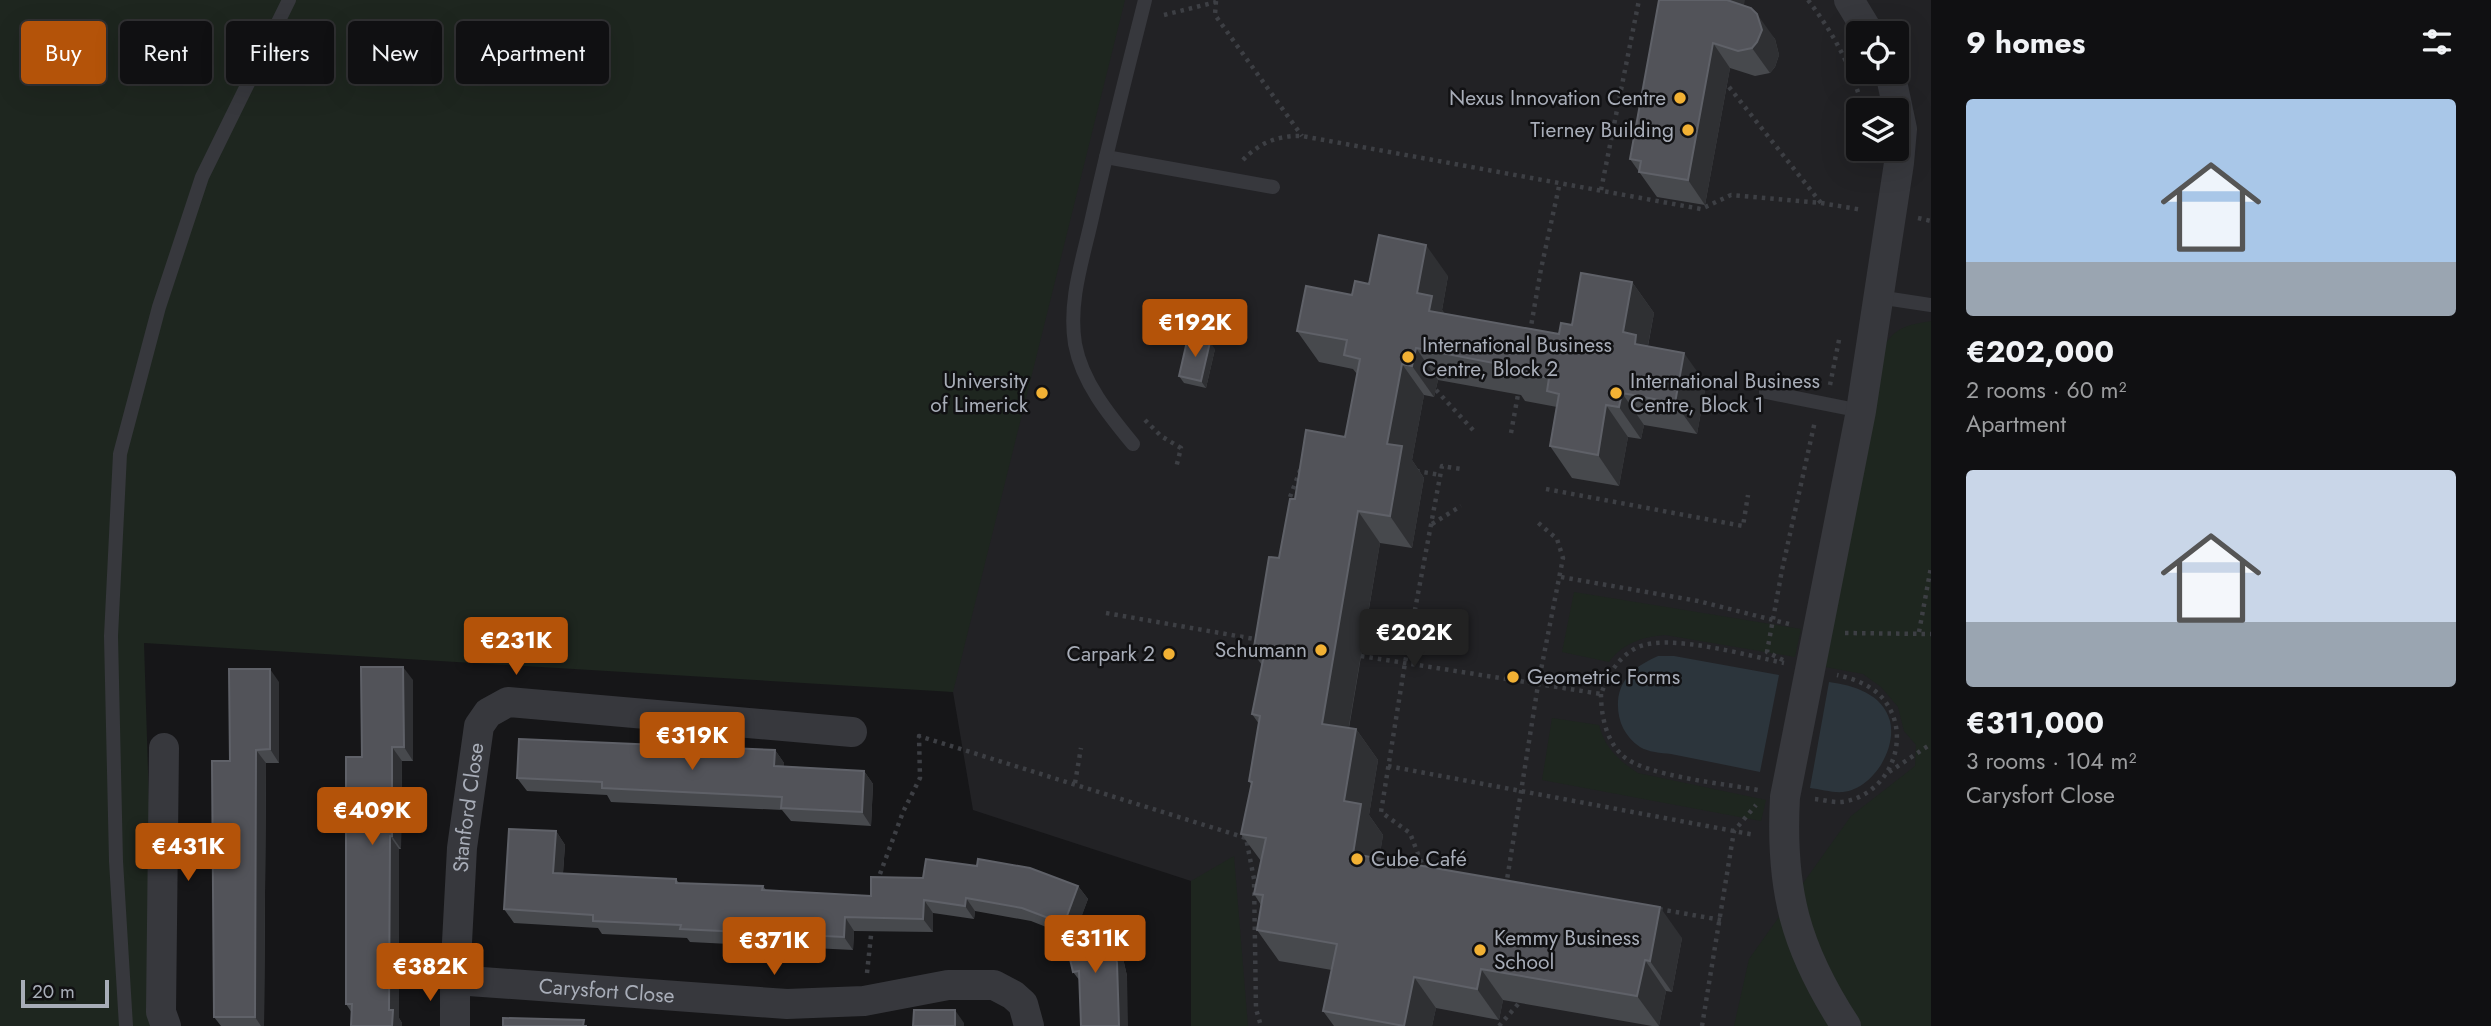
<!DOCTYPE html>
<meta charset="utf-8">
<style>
body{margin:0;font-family:Jost,sans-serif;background:#1e1e20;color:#f1f3f6;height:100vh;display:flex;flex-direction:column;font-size:26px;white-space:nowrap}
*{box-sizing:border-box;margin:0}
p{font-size:23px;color:#9c9d9f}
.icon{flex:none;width:38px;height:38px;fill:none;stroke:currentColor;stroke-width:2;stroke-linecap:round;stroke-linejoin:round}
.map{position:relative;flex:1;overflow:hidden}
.sheet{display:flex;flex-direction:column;background:#101012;width:560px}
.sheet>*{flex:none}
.guide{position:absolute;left:21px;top:21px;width:665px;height:63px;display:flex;gap:14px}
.controls{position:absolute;left:1846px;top:21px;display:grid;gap:14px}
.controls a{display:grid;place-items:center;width:63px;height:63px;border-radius:7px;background:#101012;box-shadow:0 7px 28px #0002,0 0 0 2px #303032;font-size:35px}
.scale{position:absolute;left:21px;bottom:18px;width:88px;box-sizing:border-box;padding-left:7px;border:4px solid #a8adb8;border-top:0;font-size:19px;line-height:24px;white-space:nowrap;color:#a8adb8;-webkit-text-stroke:5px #111113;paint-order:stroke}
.price{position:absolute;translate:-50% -60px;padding:0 16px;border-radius:7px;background:#b45309;color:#fff;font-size:23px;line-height:46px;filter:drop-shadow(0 2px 4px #0008)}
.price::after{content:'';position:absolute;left:50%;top:42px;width:21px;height:16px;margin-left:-10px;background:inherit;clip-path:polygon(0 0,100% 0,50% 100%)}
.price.active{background:#222;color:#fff}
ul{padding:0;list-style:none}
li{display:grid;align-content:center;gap:14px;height:371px;padding:0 35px}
li span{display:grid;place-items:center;height:217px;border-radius:7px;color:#555}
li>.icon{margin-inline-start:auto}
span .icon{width:126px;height:126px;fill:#fffc;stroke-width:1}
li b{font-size:30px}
h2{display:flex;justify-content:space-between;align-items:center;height:84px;padding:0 35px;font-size:30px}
.pill{padding:0 24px;border-radius:7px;background:#101012;box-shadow:0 7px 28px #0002,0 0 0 2px #303032;font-size:24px;line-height:63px}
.pill.active{background:#b45309;color:#fff}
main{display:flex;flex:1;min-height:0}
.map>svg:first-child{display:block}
.built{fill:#222225;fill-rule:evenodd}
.green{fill:#1e261f}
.water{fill:#2c353c}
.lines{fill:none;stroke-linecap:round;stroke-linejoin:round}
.path{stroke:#3d3f44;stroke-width:4.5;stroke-dasharray:3.5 5;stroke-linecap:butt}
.lane{stroke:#37383d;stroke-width:14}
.street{stroke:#37383d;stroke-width:30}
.wall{fill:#47494d}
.shaded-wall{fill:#2f3033}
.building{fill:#525359;stroke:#5f6168;stroke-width:2}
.poi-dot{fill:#f2b134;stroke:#111113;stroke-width:2.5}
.labels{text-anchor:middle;stroke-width:5;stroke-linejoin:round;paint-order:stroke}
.poi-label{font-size:21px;fill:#a8adb8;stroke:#111113;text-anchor:end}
.street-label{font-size:21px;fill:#a8adb8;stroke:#111113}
</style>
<main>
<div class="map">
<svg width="1931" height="1026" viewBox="0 0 1931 1026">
<rect width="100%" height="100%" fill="#161618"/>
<path class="built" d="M 0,0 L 1931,0 L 1931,1026 L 1191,1026 L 1191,881 L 973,810 L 953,692 L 114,562 ZM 1858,33 L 1897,33 L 1897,72 L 1858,72 ZM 1858,110 L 1897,110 L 1897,149 L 1858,149 Z"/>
<g class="green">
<polygon points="0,0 1125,0 953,692 144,643 156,1026 0,1026"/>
<path d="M 1931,321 L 1931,1026 L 1734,1026 L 1749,959 L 1851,816 L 1915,766 L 1916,745 L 1904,731 L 1898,707 L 1881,687 L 1863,674 L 1825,667 L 1882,349 C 1895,327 1907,325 1931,321 Z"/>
<path d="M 1574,592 L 1801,629 L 1795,657 L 1665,635 C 1642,637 1623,643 1609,662 L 1562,652 Z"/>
<path d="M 1552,718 L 1599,725 C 1605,748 1618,760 1638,773 L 1766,800 L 1761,821 L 1542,780 Z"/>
<polygon points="1234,856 1248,1026 1191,1026 1191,881"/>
</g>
<g class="water">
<path d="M 1658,656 L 1674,656 L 1779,675 L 1760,772 C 1731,766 1701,760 1671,754 C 1661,753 1648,752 1640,747 C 1624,736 1617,720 1618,701 C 1620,677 1638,665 1658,656 Z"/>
<path d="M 1829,682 C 1853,685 1883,694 1890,721 C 1897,750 1872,789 1843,792 C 1833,793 1820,789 1810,788 Z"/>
</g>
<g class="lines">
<g class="path">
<path d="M 1808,0 C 1834,34 1853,69 1863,110"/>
<polyline points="1216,1 1215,15 1302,136"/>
<polyline points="1164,15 1216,2"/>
<polyline points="1900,30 1907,48"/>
<polyline points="1729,87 1821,203"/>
<path d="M 1243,160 C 1259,143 1278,135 1302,136 L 1701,209 L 1731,195 L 1821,203 L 1863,210"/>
<polyline points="1601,190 1639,0"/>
<polyline points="1918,218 1931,221"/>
<polyline points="1530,332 1541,269 1560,182"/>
<polyline points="1830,385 1840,335"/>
<polyline points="1436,390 1474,431"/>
<polyline points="1145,420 1161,436 1181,448 1176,468"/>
<polyline points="1511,433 1519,389"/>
<polyline points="1416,471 1441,475"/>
<polyline points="1546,489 1743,526 1748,495"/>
<polyline points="1290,497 1301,468"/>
<polyline points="1432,524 1461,506"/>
<polyline points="1561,577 1698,601 1789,624"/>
<polyline points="1106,613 1260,640"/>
<polyline points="1919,632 1931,567"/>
<polyline points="1845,633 1931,634"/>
<path d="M 1361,656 L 1601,694 C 1608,676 1617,658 1636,648 C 1667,632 1749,656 1784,663"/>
<polyline points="1783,660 1767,652 1782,570 1815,421"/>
<path d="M 1601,694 C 1601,715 1606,740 1622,755 C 1643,776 1727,784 1758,790"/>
<polyline points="1388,766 1755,835"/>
<polyline points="1889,772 1931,744"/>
<polyline points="1075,783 1081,748"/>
<path d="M 1815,799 C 1825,800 1837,804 1847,801 C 1889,792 1911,740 1887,704 C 1876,687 1856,679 1837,675"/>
<polyline points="1427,868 1423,867 1410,833 1381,812 1405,663 1442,466 1461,469"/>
<polyline points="877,882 903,812 920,778 919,736 1246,838 1254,879 1256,1009 1261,1026"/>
<polyline points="1506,886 1538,685 1563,558 1557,539 1535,520"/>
<polyline points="1659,909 1721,920"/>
<polyline points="867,973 872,926"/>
<polyline points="1499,1026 1519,1003"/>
<polyline points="1702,1026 1734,831 1756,805"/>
</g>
<g class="lane">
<polyline points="1106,157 1273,187"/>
<polyline points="1878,297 1931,305"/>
<polyline points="1766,392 1861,411"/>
<path d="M 1133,444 C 1109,415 1082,382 1075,344 C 1068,301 1083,259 1092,218 C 1108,145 1127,72 1145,0"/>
<polyline points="126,1026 116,861 111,636 120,454 159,307 202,177 289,0"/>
</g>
<g class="street">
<polyline points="1849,0 1869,33"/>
<polyline points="164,748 161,1012 166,1026"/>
<path id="s1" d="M 455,980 L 787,1004 L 864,1001 L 948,985 L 994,985 L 1013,995 L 1023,1004 L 1029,1026"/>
<path id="s2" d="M 455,1026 L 455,980 L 462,848 L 479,726 L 488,713 L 508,702 L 852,732"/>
<path d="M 1846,1026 C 1795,948 1780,889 1785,797 L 1861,411 L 1899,163 L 1902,129 L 1890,72"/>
</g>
</g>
<g class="wall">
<polygon points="1659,0 1744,6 1775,39 1779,55 1775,67 1770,73 1755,76 1730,68 1705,205 1657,197 1630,159"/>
<polygon points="1448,276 1442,310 1445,314 1559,334 1632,282 1654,313 1648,346 1706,384 1697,434 1644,425 1641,439 1628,437 1619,486 1572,478 1550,446 1557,407 1525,401 1521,395 1438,380 1434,397 1424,395 1412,460 1424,478 1412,548 1380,543 1349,728 1356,729 1378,760 1369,815 1383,835 1379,859 1682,938 1672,992 1666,991 1659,1026 1652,1026 1503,1000 1499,1020 1436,1008 1432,1026 1334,1026 1323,1011 1332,970 1279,961 1257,930 1261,905 1254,894 1261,861 1241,834 1252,785 1249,781 1259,724 1252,714 1262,665 1253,653 1295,499 1345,437 1357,374 1353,369 1319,362 1297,331 1369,284"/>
<polygon points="1215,349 1206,388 1184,383 1179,376"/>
<polygon points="413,680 413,761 402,761 401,849 399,849 399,1018 402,1023 402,1026 351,1026 352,1013 346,1004 362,757"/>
<polygon points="279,682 279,763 266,763 264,1026 221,1026 214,1017 230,761"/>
<polygon points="775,750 784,763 784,766 864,771 873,784 871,826 791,821 782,810 611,802 607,795 527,791 517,778"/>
<polygon points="556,831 565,845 563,873 676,879 679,883 763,886 766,890 871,896 1078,886 1088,899 1076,930 1118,936 1127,976 1080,981 1073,972 1064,934 1031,921 975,911 974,919 933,913 933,932 854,931 853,950 690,942 687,938 602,934 598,928 514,923 504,909"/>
</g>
<g class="shaded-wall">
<polygon points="1724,0 1745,0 1740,24"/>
<polygon points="1757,14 1775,39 1779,55 1775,67 1770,73 1752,48"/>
<polygon points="1713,43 1730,68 1705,205 1688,180"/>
<polygon points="1426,245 1448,276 1442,310 1454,327 1429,311 1417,293"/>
<polygon points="1632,282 1654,313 1647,350 1658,366 1623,332"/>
<polygon points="1210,342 1215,349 1206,388 1201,381"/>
<polygon points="1416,348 1438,380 1434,397 1412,366"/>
<polygon points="1684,353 1706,384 1697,434 1675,403"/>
<polygon points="1402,364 1424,395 1412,460 1424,478 1412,548 1390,516 1387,444"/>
<polygon points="1622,393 1644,425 1641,439 1619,407"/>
<polygon points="1606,405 1628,437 1619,486 1598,455"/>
<polygon points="1358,511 1380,543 1344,755 1322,724"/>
<polygon points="403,667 413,680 413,761 404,747"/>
<polygon points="270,669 279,682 279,763 270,749"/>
<polygon points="1356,729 1378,760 1369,815 1383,835 1375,886 1353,854 1344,801"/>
<polygon points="392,747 402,761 401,849 392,836"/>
<polygon points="256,750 266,763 264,1026 261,1026 255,1017"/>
<polygon points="775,750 784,763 784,779 774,766"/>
<polygon points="864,771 873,784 871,826 862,812"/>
<polygon points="556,831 565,845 562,886 553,873"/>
<polygon points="390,836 399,849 399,1018 402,1023 402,1026 392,1026 389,1010"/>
<polygon points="1078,886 1088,899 1074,937 1064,924"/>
<polygon points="966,898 975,911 974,919 965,906"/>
<polygon points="924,900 933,913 933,932 923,919"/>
<polygon points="1660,907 1682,938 1672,992 1650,961"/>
<polygon points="845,917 854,931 853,950 844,937"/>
<polygon points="1108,923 1118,936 1127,976 1128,1026 1119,1026"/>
<polygon points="1645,960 1666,991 1659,1026 1637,996"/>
<polygon points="1481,969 1503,1000 1499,1020 1477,989"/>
<polygon points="1414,977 1436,1008 1432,1026 1404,1026"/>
<polygon points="955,1010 964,1023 964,1026 955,1026"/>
</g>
<g class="building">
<polygon points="1659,0 1727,0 1751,8 1757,14 1762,30 1757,42 1752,48 1738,51 1713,43 1688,180 1639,172 1641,161 1630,159"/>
<polygon points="1379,235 1426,245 1417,293 1432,296 1429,311 1559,334 1561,323 1572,325 1581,273 1632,282 1623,332 1636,335 1635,344 1684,353 1675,403 1622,393 1619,407 1606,405 1598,455 1550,446 1559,394 1547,391 1549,378 1503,370 1504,365 1416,348 1412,366 1402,364 1387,444 1402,446 1390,516 1358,511 1322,724 1356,729 1344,801 1361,804 1353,854 1660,907 1650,961 1645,960 1637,996 1481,969 1477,989 1414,977 1404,1026 1323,1011 1337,944 1257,930 1263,895 1254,894 1266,838 1241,834 1252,782 1249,781 1260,716 1252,714 1264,655 1253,653 1269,557 1279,558 1290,499 1295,499 1306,430 1345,437 1360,359 1344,355 1347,340 1297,331 1306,286 1352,295 1355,281 1369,284"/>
<polygon points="1188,337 1210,342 1201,381 1179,376"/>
<polygon points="361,667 403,667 404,747 392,747 392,836 390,836 389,1010 393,1010 392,1026 351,1026 352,1004 346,1004 346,757 362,757"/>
<polygon points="229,669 270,669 270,749 256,750 255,1017 214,1017 212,761 230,761"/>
<polygon points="519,739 775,750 774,766 864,771 862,812 781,808 782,797 602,788 602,782 517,778"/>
<polygon points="509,829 556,831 553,873 676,879 676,883 763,886 762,890 871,896 871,877 923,878 926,859 977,866 978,859 1030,868 1078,886 1064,924 1022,908 966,898 965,906 924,900 923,919 845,917 844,937 680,929 681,925 593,921 593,915 504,909"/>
<polygon points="1108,923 1117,963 1119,1026 1081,1026 1079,971 1073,972 1064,933"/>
<polygon points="914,1010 955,1010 955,1026 913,1026"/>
<polygon points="503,1018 584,1020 583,1026 587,1026 503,1026"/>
</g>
<g class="poi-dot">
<circle cx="1680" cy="98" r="7"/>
<circle cx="1688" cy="130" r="7"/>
<circle cx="1408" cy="357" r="7"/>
<circle cx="1042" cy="393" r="7"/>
<circle cx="1616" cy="393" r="7"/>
<circle cx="1321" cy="650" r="7"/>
<circle cx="1169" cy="654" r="7"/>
<circle cx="1513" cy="677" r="7"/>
<circle cx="1357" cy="859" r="7"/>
<circle cx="1480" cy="950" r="7"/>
</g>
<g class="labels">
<g class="poi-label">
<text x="1666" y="105">Nexus Innovation Centre</text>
<text x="1674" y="137">Tierney Building</text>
<text x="1422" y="352" text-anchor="start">International Business<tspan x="1422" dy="24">Centre, Block 2</tspan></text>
<text x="1028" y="388">University<tspan x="1028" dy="24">of Limerick</tspan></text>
<text x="1630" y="388" text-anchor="start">International Business<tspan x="1630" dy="24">Centre, Block 1</tspan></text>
<text x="1307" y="657">Schumann</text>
<text x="1155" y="661">Carpark 2</text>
<text x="1527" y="684" text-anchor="start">Geometric Forms</text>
<text x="1371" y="866" text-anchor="start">Cube Café</text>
<text x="1494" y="945" text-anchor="start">Kemmy Business<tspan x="1494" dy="24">School</tspan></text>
</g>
<g class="street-label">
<text dy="7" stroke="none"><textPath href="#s2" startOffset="219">Stanford Close</textPath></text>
<text dy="7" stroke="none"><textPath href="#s1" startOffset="152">Carysfort Close</textPath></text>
</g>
</g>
</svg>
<div class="controls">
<a><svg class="icon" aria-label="locate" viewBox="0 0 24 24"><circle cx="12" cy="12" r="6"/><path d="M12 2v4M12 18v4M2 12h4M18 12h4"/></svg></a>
<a><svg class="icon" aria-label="layers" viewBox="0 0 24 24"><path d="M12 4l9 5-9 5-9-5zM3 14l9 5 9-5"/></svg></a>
</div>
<div class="scale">20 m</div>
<b class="price" style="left:1195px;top:359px">€192K</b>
<b class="price active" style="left:1414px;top:669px">€202K</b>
<b class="price" style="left:516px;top:677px">€231K</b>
<b class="price" style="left:692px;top:772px">€319K</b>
<b class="price" style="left:372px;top:847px">€409K</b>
<b class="price" style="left:188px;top:883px">€431K</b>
<b class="price" style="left:1095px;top:975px">€311K</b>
<b class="price" style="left:774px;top:977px">€371K</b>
<b class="price" style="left:430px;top:1003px">€382K</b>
<div class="guide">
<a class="pill active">Buy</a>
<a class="pill">Rent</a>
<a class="pill">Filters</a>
<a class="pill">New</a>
<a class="pill">Apartment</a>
</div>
</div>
<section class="sheet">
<h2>9 homes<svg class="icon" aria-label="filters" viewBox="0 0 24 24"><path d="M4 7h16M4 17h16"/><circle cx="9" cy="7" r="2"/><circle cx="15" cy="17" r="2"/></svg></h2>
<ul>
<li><span style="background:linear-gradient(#a9c7e8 75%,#9aa5b1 0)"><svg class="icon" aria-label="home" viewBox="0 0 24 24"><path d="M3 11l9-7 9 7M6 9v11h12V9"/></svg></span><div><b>€202,000</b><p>2 rooms · 60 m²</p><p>Apartment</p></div></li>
<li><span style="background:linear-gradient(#c9d6e8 70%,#9aa5b1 0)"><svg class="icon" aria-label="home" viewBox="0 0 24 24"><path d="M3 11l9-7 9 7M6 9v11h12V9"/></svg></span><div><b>€311,000</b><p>3 rooms · 104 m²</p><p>Carysfort Close</p></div></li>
</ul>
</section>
</main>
